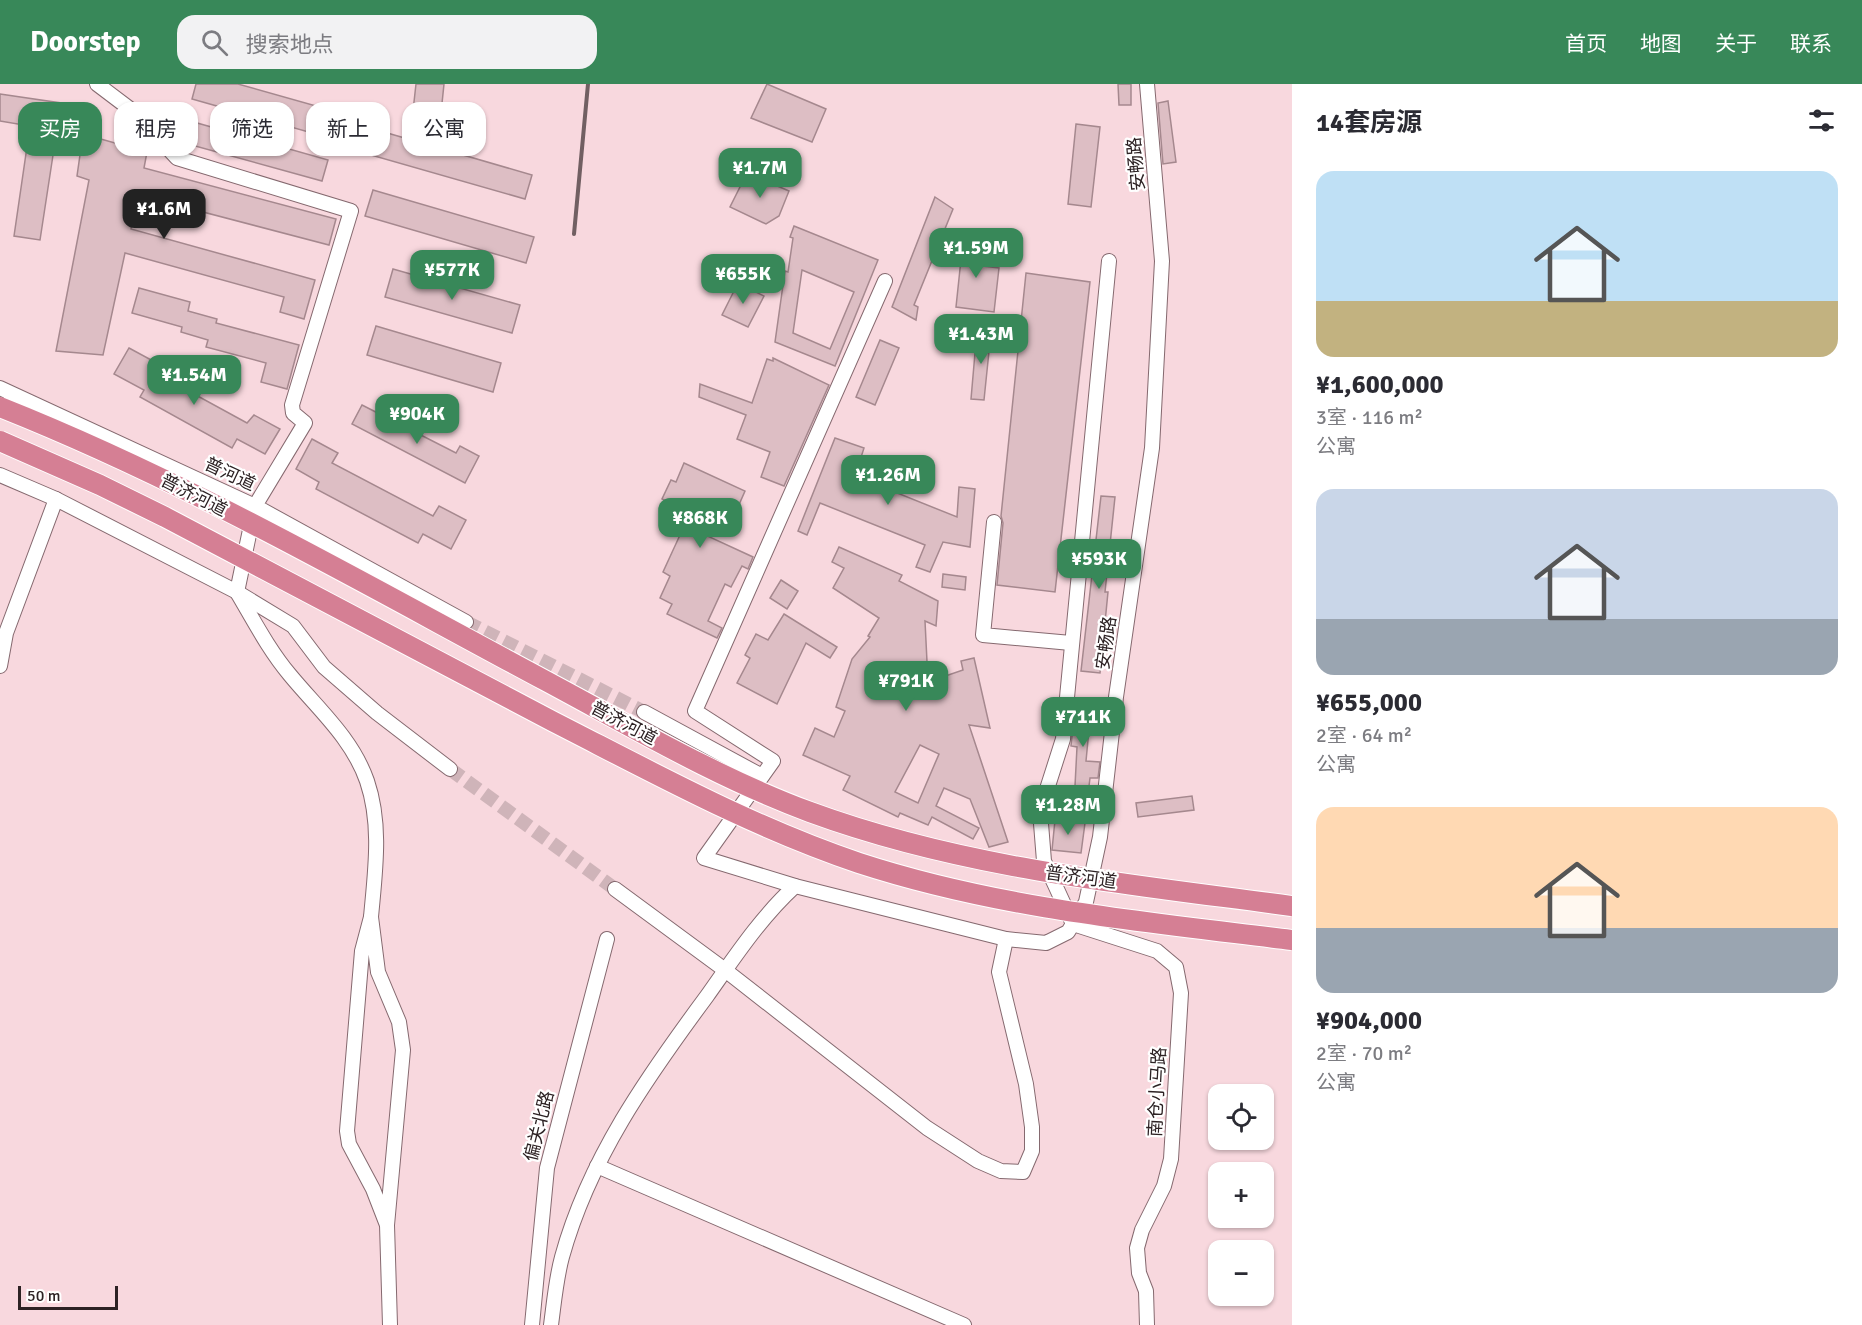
<!DOCTYPE html>
<html lang="zh">
<meta charset="utf-8">
<style>
body{margin:0;font-family:Signika,"Noto Sans SC",sans-serif;background:#f2f2f3;color:#2b2b33;height:100vh;display:flex;flex-direction:column;font-size:22px;white-space:nowrap}
*{box-sizing:border-box;margin:0}
p{font-size:20px;color:#7c7c81}
.icon{flex:none;width:33px;height:33px;fill:none;stroke:currentColor;stroke-width:2;stroke-linecap:round;stroke-linejoin:round}
.map{position:relative;flex:1;overflow:hidden}
.details{display:flex;flex-direction:column;background:#fff;width:570px}
.details>*{flex:none}
.banner{position:absolute;left:18px;top:18px;width:570px;height:54px;display:flex;gap:12px}
.buttons{position:absolute;left:1208px;top:1000px;display:grid;gap:12px}
.buttons a{display:grid;place-items:center;width:66px;height:66px;border-radius:12px;background:#fff;box-shadow:0 2px 4px #0004;font-size:30px}
.scale{position:absolute;left:18px;bottom:15px;width:100px;box-sizing:border-box;padding-left:6px;border:3px solid #2d2224;border-top:0;font-size:16px;line-height:21px;white-space:nowrap;color:#2d2224;-webkit-text-stroke:4px #fff;paint-order:stroke}
.price{position:absolute;translate:-50% -51px;padding:0 14px;border-radius:12px;background:#388859;color:#fff;font-size:20px;line-height:39px;filter:drop-shadow(0 2px 3px #0008)}
.price::after{content:'';position:absolute;left:50%;top:36px;width:18px;height:14px;margin-left:-9px;background:inherit;clip-path:polygon(0 0,100% 0,50% 100%)}
.price.on{background:#222;color:#fff}
ul{padding:0;list-style:none}
li{display:grid;align-content:center;gap:12px;height:318px;padding:0 24px}
li span{display:grid;place-items:center;height:186px;border-radius:18px;color:#555}
li>.icon{margin-inline-start:auto}
span .icon{width:108px;height:108px;fill:#fffc;stroke-width:1}
li b{font-size:26px}
h2{display:flex;justify-content:space-between;align-items:center;height:72px;padding:0 24px;font-size:26px}
.chip{padding:0 21px;border-radius:18px;background:#fff;box-shadow:0 2px 4px #0004;font-size:21px;line-height:54px}
.chip.on{background:#388859;color:#fff}
header{display:flex;align-items:center;gap:36px;box-sizing:border-box;height:84px;padding:0 30px;background:#388859;color:#fff}
header strong{font-size:28px}
nav{display:flex;gap:33px;margin-inline-start:auto;font-size:21px}
.search{width:420px;height:54px;background:#f2f2f3;display:flex;align-items:center;gap:15px;box-sizing:border-box;padding:0 21px;border-radius:18px;color:#7c7c81;font-size:22px}
main{display:flex;flex:1;min-height:0}
.map>svg:first-child{display:block}
.building{fill:#ddbec4;stroke:#a5888e;stroke-width:1.5;fill-rule:evenodd}
.lines{fill:none;stroke-linecap:round;stroke-linejoin:round}
.minor-tunnel{stroke:#cfb4b9;stroke-width:14;stroke-dasharray:14 7;stroke-linecap:butt}
.minor-casing{stroke:#85696f;stroke-width:16}
.minor{stroke:#fff;stroke-width:14}
.rail{stroke:#715f62;stroke-width:4}
.highway-bridge-casing{stroke:#fff;stroke-width:22;stroke-linecap:butt}
.highway-bridge{stroke:#d57f94;stroke-width:20}
.labels{text-anchor:middle;stroke-width:4.5;stroke-linejoin:round;paint-order:stroke}
.street-label{font-size:18px;fill:#2d2224;stroke:#fff}
</style>
<header>
<strong>Doorstep</strong>
<div class="search"><svg class="icon" aria-label="search" viewBox="0 0 24 24"><circle cx="10" cy="10" r="6"/><path d="M15 15l6 6"/></svg>搜索地点</div>
<nav><a>首页</a><a>地图</a><a>关于</a><a>联系</a></nav>
</header>
<main>
<div class="map">
<svg width="1292" height="1241" viewBox="0 0 1292 1241">
<rect width="100%" height="100%" fill="#f8d8de"/>
<g class="building">
<polygon points="196,0 238,0 348,31 346,37 532,91 525,115 357,67 358,62 192,15"/>
<polygon points="416,0 444,0 441,29 413,27"/>
<polygon points="767,0 826,25 812,58 751,34"/>
<polygon points="1118,0 1131,0 1131,21 1119,21"/>
<polygon points="0,10 61,19 40,156 14,152 30,42 0,37"/>
<polygon points="1168,17 1176,78 1163,80 1158,19"/>
<polygon points="183,35 328,76 322,97 177,57"/>
<polygon points="1076,40 1100,43 1091,123 1068,120"/>
<polygon points="83,50 147,68 144,84 336,135 329,161 138,111 131,145 315,196 304,235 280,228 284,213 125,169 103,271 56,267 89,96 77,92"/>
<polygon points="747,89 789,107 779,132 766,140 730,123"/>
<polygon points="373,106 534,153 526,179 365,132"/>
<polygon points="935,113 953,125 914,221 918,223 916,236 892,223"/>
<path d="M 794,142 L 878,176 L 835,282 L 775,258 L 785,187 L 788,188 L 793,154 L 790,153 ZM 802,186 L 854,208 L 830,265 L 793,249 Z"/>
<polygon points="964,147 977,149 975,181 999,184 994,228 956,223"/>
<polygon points="393,185 520,221 512,249 385,213"/>
<polygon points="1026,189 1090,198 1055,508 997,501 1003,439 1001,432"/>
<polygon points="738,199 764,212 748,243 722,231"/>
<polygon points="139,204 190,218 188,227 217,235 216,239 299,261 287,305 261,298 266,279 206,263 208,256 181,248 182,243 132,229"/>
<polygon points="376,242 501,279 493,308 367,271"/>
<polygon points="977,246 991,248 984,316 971,315"/>
<polygon points="880,256 899,264 875,321 856,313"/>
<polygon points="129,264 155,278 150,286 247,339 254,331 280,345 265,370 237,355 232,364 140,313 144,306 114,290"/>
<polygon points="773,274 829,301 784,402 761,393 770,368 737,355 746,331 699,313 700,300 752,319 767,275 773,277"/>
<polygon points="362,321 456,369 460,362 479,372 465,399 352,340"/>
<polygon points="835,354 864,364 855,392 957,433 959,403 975,405 970,463 943,458 930,488 916,483 925,461 820,419 807,451 798,447"/>
<polygon points="312,355 338,369 332,379 433,432 439,422 466,436 451,465 423,450 418,459 316,405 319,398 296,385"/>
<polygon points="684,379 745,407 734,432 715,424 703,450 753,473 748,485 742,482 731,503 725,500 708,537 722,544 717,554 667,530 672,520 660,514 670,492 663,488 680,451 675,449 683,425 662,415 671,396 676,398"/>
<polygon points="1101,412 1115,413 1105,508 1108,508 1100,589 1081,587"/>
<path d="M 839,463 L 902,491 L 899,497 L 938,517 L 936,542 L 925,537 L 928,598 L 963,586 L 961,577 L 974,574 L 990,644 L 969,641 L 1008,758 L 989,763 L 970,715 L 944,704 L 936,722 L 979,744 L 973,755 L 932,733 L 928,741 L 900,729 L 898,733 L 843,706 L 850,692 L 803,671 L 815,644 L 834,653 L 845,627 L 836,623 L 852,575 L 870,553 L 868,552 L 879,534 L 833,504 L 844,484 L 832,478 ZM 920,661 L 939,670 L 918,719 L 895,708 Z"/>
<polygon points="943,490 966,493 965,506 942,503"/>
<polygon points="781,496 798,507 787,525 770,514"/>
<polygon points="784,530 837,563 830,574 806,559 777,620 737,599 750,574 745,571 756,550 768,556"/>
<polygon points="1075,623 1091,625 1086,677 1100,678 1098,694 1090,694 1089,702 1075,702 1077,663 1071,662"/>
<polygon points="1192,712 1194,726 1138,733 1136,719"/>
<polygon points="1055,736 1085,739 1081,769 1052,766"/>
</g>
<g class="lines">
<g class="minor-tunnel">
<polyline points="466,538 644,628"/>
<polyline points="450,685 615,805"/>
</g>
<defs>
<g id="minor">
<polyline points="97,0 134,28 177,74 351,127 292,321 293,329 305,339 255,422 466,538"/>
<polyline points="1109,177 1063,655 1040,727 1044,777 1073,840 1157,867 1176,883 1181,909 1171,1075 1164,1102 1142,1146 1137,1164 1139,1189 1146,1207 1147,1241"/>
<polyline points="885,197 695,627 773,677 704,774 795,802 1006,855 1046,859 1068,848 1086,818 1100,753 1116,613 1152,364 1162,177 1147,0"/>
<polyline points="0,304 255,422 237,508"/>
<polyline points="0,391 56,415 237,508 293,542 324,583 377,629 450,685"/>
<polyline points="994,438 983,551 1071,559"/>
<path d="M 238,510 C 254,537 269,566 290,591 C 318,625 352,654 367,697 C 382,741 375,788 371,833"/>
<polyline points="0,582 6,549 56,415"/>
<polyline points="644,628 762,692"/>
<polyline points="615,805 725,886 927,1044 978,1077 1001,1087 1023,1088 1032,1067 1032,1043 1026,1000 999,888 1006,855"/>
<polyline points="597,1082 964,1241"/>
<polyline points="387,1141 373,1105 349,1060 347,1047 362,867 371,833 378,888 399,938 403,966 387,1141 390,1241"/>
<polyline points="532,1241 547,1084 607,855"/>
<path d="M 551,1241 C 554,1219 556,1195 562,1173 C 589,1075 647,993 707,912 C 734,874 760,834 795,802"/>
</g>
</defs>
<use href="#minor" class="minor-casing"/>
<use href="#minor" class="minor"/>
<polyline class="rail" points="574,150 588,0"/>
<defs>
<g id="highway-bridge">
<path d="M 0,323 C 189,398 366,501 546,597 C 632,643 718,694 810,728 C 965,785 1129,800 1292,822"/>
<path d="M 0,357 L 100,401 L 165,433 C 294,502 424,570 554,638 C 654,689 752,743 859,779 C 1000,825 1146,838 1292,856"/>
</g>
</defs>
<use href="#highway-bridge" class="highway-bridge-casing"/>
<use href="#highway-bridge" class="highway-bridge"/>
</g>
<g class="labels">
<g class="street-label">
<text transform="translate(1136 80) rotate(-95)" y="6">安畅路</text>
<text transform="translate(230 390) rotate(25)" y="6">普河道</text>
<text transform="translate(194 411) rotate(27)" y="6">普济河道</text>
<text transform="translate(1106 559) rotate(-82)" y="6">安畅路</text>
<text transform="translate(624 639) rotate(28)" y="6">普济河道</text>
<text transform="translate(1081 793) rotate(8)" y="6">普济河道</text>
<text transform="translate(1157 1008) rotate(-87)" y="6">南仓小马路</text>
<text transform="translate(539 1042) rotate(-76)" y="6">偏关北路</text>
</g>
</g>
</svg>
<div class="buttons">
<a><svg class="icon" aria-label="locate" viewBox="0 0 24 24"><circle cx="12" cy="12" r="6"/><path d="M12 2v4M12 18v4M2 12h4M18 12h4"/></svg></a>
<a>+</a>
<a>−</a>
</div>
<div class="scale">50 m</div>
<b class="price" style="left:760px;top:115px">¥1.7M</b>
<b class="price on" style="left:164px;top:156px">¥1.6M</b>
<b class="price" style="left:976px;top:195px">¥1.59M</b>
<b class="price" style="left:452px;top:217px">¥577K</b>
<b class="price" style="left:743px;top:221px">¥655K</b>
<b class="price" style="left:981px;top:281px">¥1.43M</b>
<b class="price" style="left:194px;top:322px">¥1.54M</b>
<b class="price" style="left:417px;top:361px">¥904K</b>
<b class="price" style="left:888px;top:422px">¥1.26M</b>
<b class="price" style="left:700px;top:465px">¥868K</b>
<b class="price" style="left:1099px;top:506px">¥593K</b>
<b class="price" style="left:906px;top:628px">¥791K</b>
<b class="price" style="left:1083px;top:664px">¥711K</b>
<b class="price" style="left:1068px;top:752px">¥1.28M</b>
<div class="banner">
<a class="chip on">买房</a>
<a class="chip">租房</a>
<a class="chip">筛选</a>
<a class="chip">新上</a>
<a class="chip">公寓</a>
</div>
</div>
<section class="details">
<h2>14套房源<svg class="icon" aria-label="filters" viewBox="0 0 24 24"><path d="M4 7h16M4 17h16"/><circle cx="9" cy="7" r="2"/><circle cx="15" cy="17" r="2"/></svg></h2>
<ul>
<li><span style="background:linear-gradient(#bfe0f5 70%,#c2b280 0)"><svg class="icon" aria-label="home" viewBox="0 0 24 24"><path d="M3 11l9-7 9 7M6 9v11h12V9"/></svg></span><div><b>¥1,600,000</b><p>3室 · 116 m²</p><p>公寓</p></div></li>
<li><span style="background:linear-gradient(#c9d6e8 70%,#9aa5b1 0)"><svg class="icon" aria-label="home" viewBox="0 0 24 24"><path d="M3 11l9-7 9 7M6 9v11h12V9"/></svg></span><div><b>¥655,000</b><p>2室 · 64 m²</p><p>公寓</p></div></li>
<li><span style="background:linear-gradient(#ffd9b3 65%,#9aa5b1 0)"><svg class="icon" aria-label="home" viewBox="0 0 24 24"><path d="M3 11l9-7 9 7M6 9v11h12V9"/></svg></span><div><b>¥904,000</b><p>2室 · 70 m²</p><p>公寓</p></div></li>
</ul>
</section>
</main>
